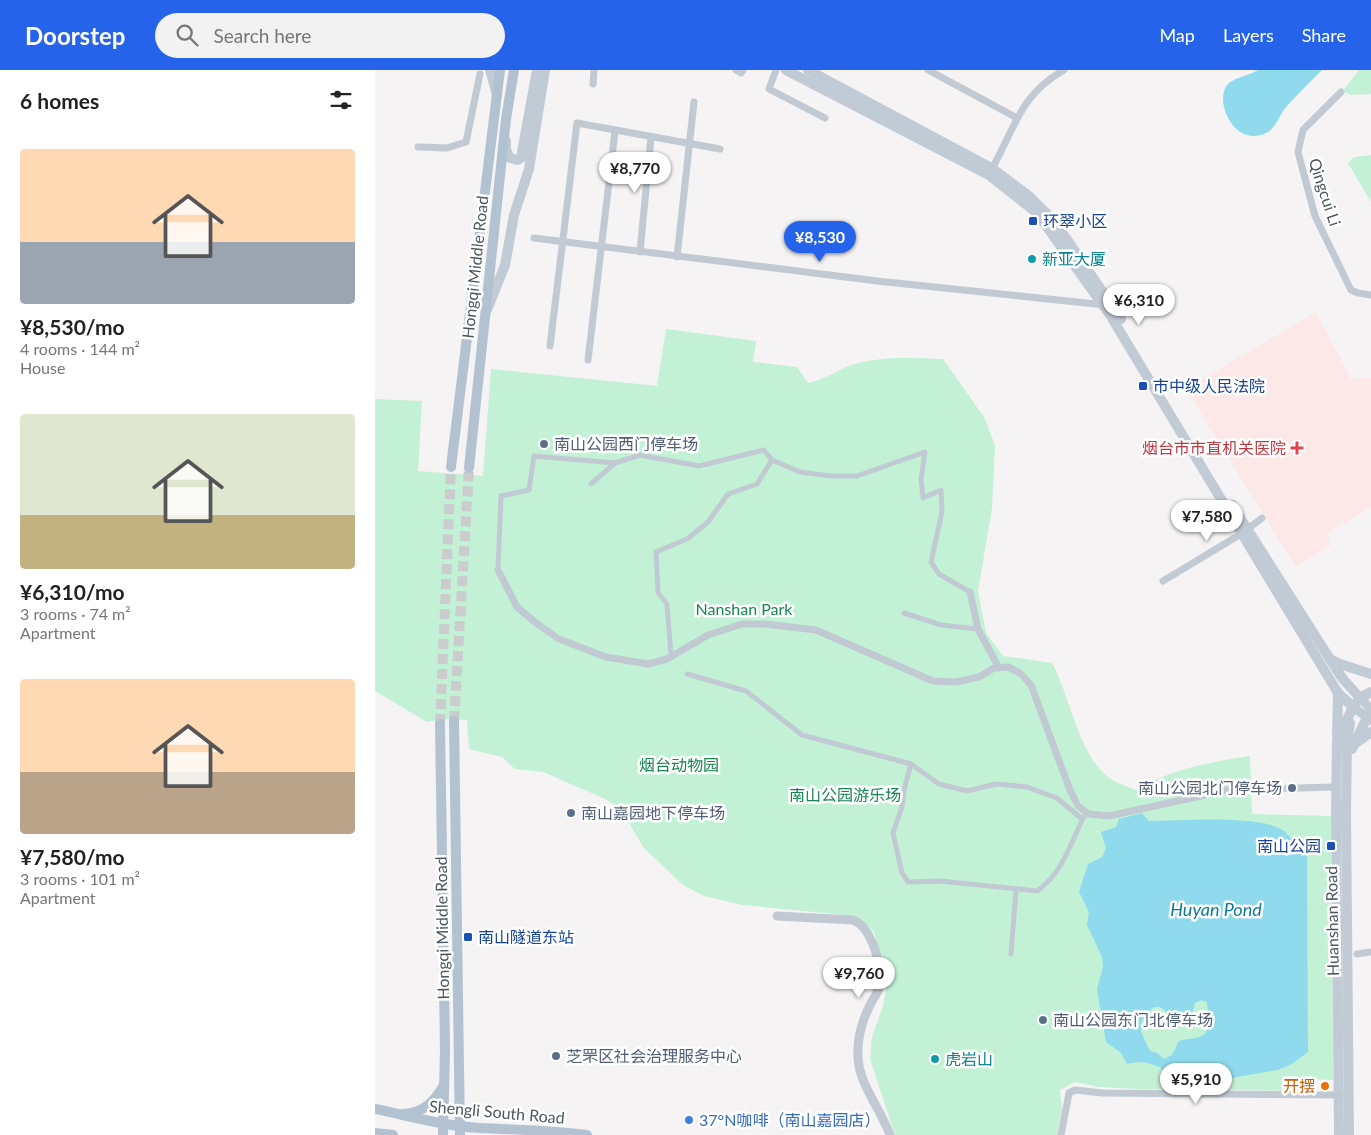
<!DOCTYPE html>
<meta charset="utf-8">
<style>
body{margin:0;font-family:Lato,"Noto Sans SC",sans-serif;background:#f2f2f2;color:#222;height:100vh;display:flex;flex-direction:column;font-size:19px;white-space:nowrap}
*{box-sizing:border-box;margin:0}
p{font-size:16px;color:#767676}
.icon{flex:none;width:28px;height:28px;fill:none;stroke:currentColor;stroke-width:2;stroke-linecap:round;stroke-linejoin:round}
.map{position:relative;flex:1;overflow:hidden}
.drawer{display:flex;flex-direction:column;background:#fff;width:375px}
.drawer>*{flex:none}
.price{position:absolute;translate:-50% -42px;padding:0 11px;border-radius:18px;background:#fff;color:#222;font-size:16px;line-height:32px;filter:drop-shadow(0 1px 2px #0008)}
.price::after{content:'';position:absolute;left:50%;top:30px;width:15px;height:11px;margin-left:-8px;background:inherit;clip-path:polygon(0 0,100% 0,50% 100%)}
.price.active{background:#2563eb;color:#fff}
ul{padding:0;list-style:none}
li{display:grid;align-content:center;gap:10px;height:265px;padding:0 20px}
li span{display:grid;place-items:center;height:155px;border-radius:5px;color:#555}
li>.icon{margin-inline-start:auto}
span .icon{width:90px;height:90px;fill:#fffc;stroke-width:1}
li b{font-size:21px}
h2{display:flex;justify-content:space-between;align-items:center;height:60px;padding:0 20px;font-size:21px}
header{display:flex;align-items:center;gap:30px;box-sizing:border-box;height:70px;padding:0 25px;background:#2563eb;color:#fff}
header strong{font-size:24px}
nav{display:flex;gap:28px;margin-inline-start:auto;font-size:18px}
.search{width:350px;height:45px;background:#f2f2f2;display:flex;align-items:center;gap:12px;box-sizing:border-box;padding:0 18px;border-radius:28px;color:#767676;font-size:19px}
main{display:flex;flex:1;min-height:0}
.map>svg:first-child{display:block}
.medical{fill:#fce8e6}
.green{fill:#c3f1d5}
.water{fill:#90daee;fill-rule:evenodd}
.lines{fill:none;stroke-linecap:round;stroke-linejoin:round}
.primary-tunnel{stroke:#caccce;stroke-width:10;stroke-dasharray:10 5;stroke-linecap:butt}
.pedestrian{stroke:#c1cad2;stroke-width:5}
.minor{stroke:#c1cad2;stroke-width:7}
.tertiary{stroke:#c1cad2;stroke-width:9}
.secondary{stroke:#c1cbd6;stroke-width:10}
.primary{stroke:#b3c2d1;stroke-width:10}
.transit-dot{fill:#1a4fb4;stroke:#fff;stroke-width:2}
.culture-dot{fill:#0f9aa8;stroke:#fff;stroke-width:2}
.service-dot{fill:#5c6f8a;stroke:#fff;stroke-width:2}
.health-dot{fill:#e0444e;stroke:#fff;stroke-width:2}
.food-dot{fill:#e8710a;stroke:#fff;stroke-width:2}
.shop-dot{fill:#3f7fe0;stroke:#fff;stroke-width:2}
.labels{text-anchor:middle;stroke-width:5;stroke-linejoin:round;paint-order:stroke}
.street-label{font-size:16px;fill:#4a5661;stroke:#fff}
.transit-label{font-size:16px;fill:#164399;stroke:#fff;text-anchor:start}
.culture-label{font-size:16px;fill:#0d838f;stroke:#fff;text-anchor:start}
.service-label{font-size:16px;fill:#4e5e75;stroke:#fff;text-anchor:start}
.health-label{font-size:16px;fill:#be3a42;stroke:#fff;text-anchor:end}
.park-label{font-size:16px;fill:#17864f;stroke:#fff}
.food-label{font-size:16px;fill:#c56008;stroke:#fff;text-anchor:end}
.shop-label{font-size:16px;fill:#366cbe;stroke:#fff;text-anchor:start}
.water-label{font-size:18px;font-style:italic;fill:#0c7c9b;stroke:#fff}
</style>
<header>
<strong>Doorstep</strong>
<div class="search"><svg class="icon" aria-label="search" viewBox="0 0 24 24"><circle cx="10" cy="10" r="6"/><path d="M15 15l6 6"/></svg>Search here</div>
<nav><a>Map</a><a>Layers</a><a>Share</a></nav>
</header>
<main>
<section class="drawer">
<h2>6 homes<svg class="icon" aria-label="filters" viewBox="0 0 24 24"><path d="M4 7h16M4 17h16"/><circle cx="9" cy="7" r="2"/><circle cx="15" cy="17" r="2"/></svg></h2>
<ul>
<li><span style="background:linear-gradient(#ffd9b3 60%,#9aa5b1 0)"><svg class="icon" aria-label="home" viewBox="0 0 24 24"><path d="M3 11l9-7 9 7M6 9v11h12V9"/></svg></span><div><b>¥8,530/mo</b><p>4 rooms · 144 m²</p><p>House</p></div></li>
<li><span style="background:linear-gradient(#dfe7d0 65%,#c2b280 0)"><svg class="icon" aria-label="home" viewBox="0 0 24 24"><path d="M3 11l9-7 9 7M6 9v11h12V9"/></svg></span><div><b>¥6,310/mo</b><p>3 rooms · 74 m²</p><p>Apartment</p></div></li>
<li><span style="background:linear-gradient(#ffd9b3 60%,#b9a48a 0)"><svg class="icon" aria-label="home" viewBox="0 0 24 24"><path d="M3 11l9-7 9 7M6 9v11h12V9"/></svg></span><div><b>¥7,580/mo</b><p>3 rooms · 101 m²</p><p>Apartment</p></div></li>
</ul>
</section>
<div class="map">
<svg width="996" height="1065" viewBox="0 0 996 1065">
<rect width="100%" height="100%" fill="#f5f3f3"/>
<polygon class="medical" points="941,242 976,309 996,308 996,437 951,464 956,475 921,497 811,319"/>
<g class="green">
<polygon points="984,0 996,0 996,24 976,25 968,21"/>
<polygon points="996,85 996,132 973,93 979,87"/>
<path d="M 291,259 L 381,271 L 378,292 L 422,297 L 433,313 C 452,309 467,297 483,293 C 512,286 540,288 568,289 L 609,347 L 620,375 L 617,438 L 603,521 L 611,563 L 628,586 L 677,593 C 695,626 704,685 733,707 C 740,713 752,716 761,720 C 797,699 835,692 875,686 L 877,744 L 956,746 L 958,1010 L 933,1009 L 933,1021 L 762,1019 L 724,1017 L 700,1012 L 685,1020 L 687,1040 L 682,1065 L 520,1065 L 495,989 L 497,967 L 508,936 L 511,919 L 511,905 L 499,862 L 481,846 L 367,835 L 329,826 L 308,815 L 268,777 L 248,742 L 230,729 L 168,702 L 140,699 L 127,687 L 94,679 L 92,650 L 73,649 L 52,652 L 0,621 L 0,329 L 47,331 L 43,401 L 108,406 L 116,299 L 282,316 Z"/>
</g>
<g class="water">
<path d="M 883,0 L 947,0 C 935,12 923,24 912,36 C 904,44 902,58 891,63 C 860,78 839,33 852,15 C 859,7 874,6 883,0 Z"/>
<path d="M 767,743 L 774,751 C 805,751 885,744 909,761 C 915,766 921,775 925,783 L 932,784 L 933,982 L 917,994 L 903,1000 L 856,1008 C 826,981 821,1002 789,1004 L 786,998 C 773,992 766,991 752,994 L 746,983 L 731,972 L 722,919 L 728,897 L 727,887 L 712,855 L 714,842 L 704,822 L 713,794 L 727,787 L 731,778 L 726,762 L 741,757 L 744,749 ZM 826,930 L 832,932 C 832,944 839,962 824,967 C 817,969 810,969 804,971 L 797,985 L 789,989 L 782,983 L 775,981 L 766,962 L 767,951 L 773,942 L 779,937 L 785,937 L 796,945 L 810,949 L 817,944 L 820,933 Z"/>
</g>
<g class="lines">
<g class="primary-tunnel">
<polyline points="79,651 94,398"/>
<polyline points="65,654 76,397"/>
</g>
<g class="pedestrian">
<polyline points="216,414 240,393"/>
<polyline points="123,500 126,426 154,420 159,386 240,393 265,385 324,396 389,380 397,390 425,402 456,406 482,406 550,382 546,409 548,428 566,420 567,442 556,492 564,504 595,522"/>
<polyline points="529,543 566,555 603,559"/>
<polyline points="296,586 292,534 283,523 281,482 312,469 333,452 353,424 382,414 397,390"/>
<polyline points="312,604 371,621 427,665 536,694 564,714 592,721 621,714 652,717 682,728 707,749"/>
<path d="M 536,694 L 529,720 L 527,737 L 518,763 L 527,803 L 533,812 L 565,811 L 662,821 C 687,804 696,773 709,746"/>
<polyline points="636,884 641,820"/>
</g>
<g class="minor">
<polyline points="361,0 366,3 368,0"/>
<polyline points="401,0 394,19 450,48"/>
<polyline points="553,0 642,48"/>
<polyline points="218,14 219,0"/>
<polyline points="966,22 928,60 923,82 940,146 976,220 983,223 996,225"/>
<polyline points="43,77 72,78 91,72 105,4"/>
<path d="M 615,102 C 640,60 643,26 689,0"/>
<polyline points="159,168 502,211 730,235"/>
<polyline points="265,182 276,67"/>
<polyline points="302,187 319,32"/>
<polyline points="175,276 202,53 345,79"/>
<polyline points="213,290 240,61"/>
<polyline points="123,500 142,537 161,553 184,569 231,587 273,594 292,589 333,565 367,554 390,554 441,560 558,611 581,612 604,607 619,598 633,597 645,603 656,615 695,720 703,736 714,744 734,746 853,720 961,717"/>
<polyline points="788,511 866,464 887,448"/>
<polyline points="595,522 603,559 624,598"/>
<polyline points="982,884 996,882"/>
<polyline points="686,1065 694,1023 700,1020 727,1023 967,1025"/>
</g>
<g class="tertiary">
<polyline points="985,628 996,639"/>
<polyline points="978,637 996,650"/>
<path d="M 402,846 L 478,850 C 496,856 508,897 505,915 C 504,922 498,928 495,935 C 487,951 482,970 483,987 C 484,1015 506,1039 515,1065"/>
</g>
<g class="secondary">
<polyline points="115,0 122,25"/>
<polyline points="411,0 614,105 662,143 735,245 963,623 978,637"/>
<polyline points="433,0 618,99 654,126 680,152 746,249"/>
<polyline points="131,71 131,80 135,88 142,90 146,88 162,0"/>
<polyline points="112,240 130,195 139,145 154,99 170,0"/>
<polyline points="857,435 967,608 985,628"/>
<polyline points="955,589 965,594 996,604"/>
<polyline points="962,665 963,623"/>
<polyline points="981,673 996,662"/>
<polyline points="977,679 996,639"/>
<polyline points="964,1065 961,745 962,670 978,637 985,628 996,622"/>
<polyline points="974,1065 971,745 972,673 975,653"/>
</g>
<g class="primary">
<polyline points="76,397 125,0"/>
<polyline points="94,398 131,49 139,0"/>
<polyline points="79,651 85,1065"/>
<polyline points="65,654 70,980 68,1065"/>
<path d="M 0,1039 C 35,1046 69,1056 105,1058 C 141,1060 176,1060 212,1065"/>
<path d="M 28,1044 C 49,1043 59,1032 69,1015"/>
<polyline points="0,1063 18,1065"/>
</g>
</g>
<g class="transit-dot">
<rect x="653" y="146" width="10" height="10" rx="2.5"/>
<rect x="763" y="311" width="10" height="10" rx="2.5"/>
<rect x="951" y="771" width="10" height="10" rx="2.5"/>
<rect x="88" y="862" width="10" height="10" rx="2.5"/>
</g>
<g class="culture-dot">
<circle cx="657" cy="189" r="5"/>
<circle cx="560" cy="989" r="5"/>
</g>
<g class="service-dot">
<circle cx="169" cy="374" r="5"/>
<circle cx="917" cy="718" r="5"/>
<circle cx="196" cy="743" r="5"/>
<circle cx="668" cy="950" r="5"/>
<circle cx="181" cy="986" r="5"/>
</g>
<path class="health-dot" d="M919.5 370.5h5v5h5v5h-5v5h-5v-5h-5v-5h5z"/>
<circle class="food-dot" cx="950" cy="1016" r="5"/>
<circle class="shop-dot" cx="314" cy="1050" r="5"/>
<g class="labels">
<g class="street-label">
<text transform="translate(950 122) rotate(72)" y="6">Qingcui Li</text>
<text transform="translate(100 197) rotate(-84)" y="6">Hongqi Middle Road</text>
<text transform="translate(957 851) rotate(-91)" y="6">Huanshan Road</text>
<text transform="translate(67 858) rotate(-91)" y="6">Hongqi Middle Road</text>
<text transform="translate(122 1042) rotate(5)" y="6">Shengli South Road</text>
</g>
<g class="transit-label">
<text x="668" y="157">环翠小区</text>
<text x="778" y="322">市中级人民法院</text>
<text x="946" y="782" text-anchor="end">南山公园</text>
<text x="103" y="873">南山隧道东站</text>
</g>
<g class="culture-label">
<text x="667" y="195">新亚大厦</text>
<text x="570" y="995">虎岩山</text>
</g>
<g class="service-label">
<text x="179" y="380">南山公园西门停车场</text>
<text x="907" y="724" text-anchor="end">南山公园北门停车场</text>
<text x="206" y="749">南山嘉园地下停车场</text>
<text x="678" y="956">南山公园东门北停车场</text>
<text x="191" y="992">芝罘区社会治理服务中心</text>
</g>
<g class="health-label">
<text x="911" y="384">烟台市市直机关医院</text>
</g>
<g class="park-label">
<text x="369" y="545">Nanshan Park</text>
<text x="304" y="701">烟台动物园</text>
<text x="470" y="731">南山公园游乐场</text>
</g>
<g class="food-label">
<text x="940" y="1022">开摆</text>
</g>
<g class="shop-label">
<text x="324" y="1056">37°N咖啡（南山嘉园店）</text>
</g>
<g class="water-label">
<text x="841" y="846">Huyan Pond</text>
</g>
</g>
</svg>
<b class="price" style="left:260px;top:124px">¥8,770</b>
<b class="price active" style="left:445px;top:193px">¥8,530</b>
<b class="price" style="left:764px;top:256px">¥6,310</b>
<b class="price" style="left:832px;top:472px">¥7,580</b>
<b class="price" style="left:484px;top:929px">¥9,760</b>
<b class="price" style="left:821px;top:1035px">¥5,910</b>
</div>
</main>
